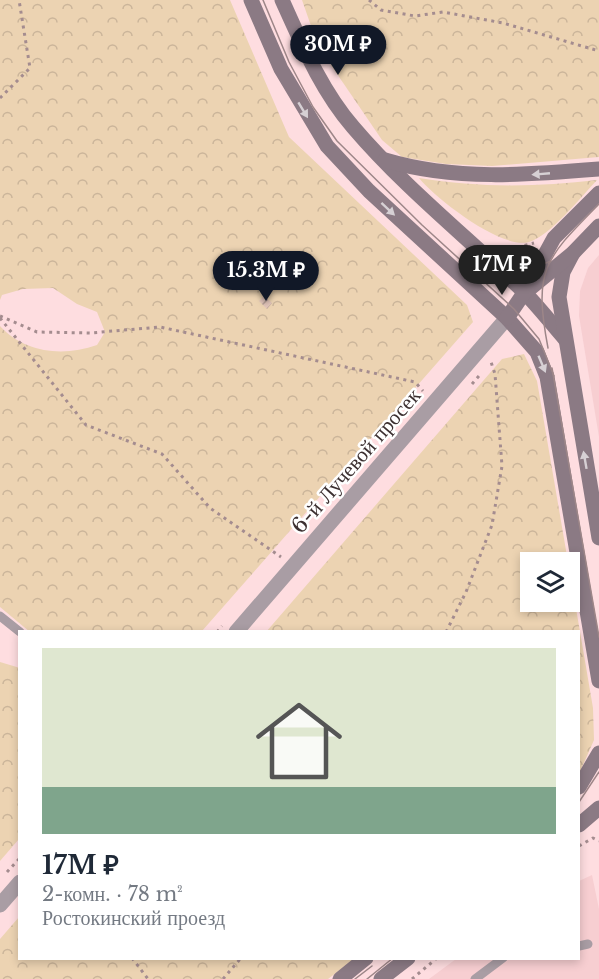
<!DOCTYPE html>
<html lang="ru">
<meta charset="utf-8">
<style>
body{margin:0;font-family:"Libre Baskerville",serif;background:#f6f6f7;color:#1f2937;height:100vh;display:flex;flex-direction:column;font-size:22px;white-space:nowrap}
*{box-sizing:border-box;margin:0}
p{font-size:20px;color:#747a83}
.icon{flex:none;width:33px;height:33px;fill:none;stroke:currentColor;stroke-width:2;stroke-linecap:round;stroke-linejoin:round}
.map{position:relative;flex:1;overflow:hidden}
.details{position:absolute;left:18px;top:630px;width:562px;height:330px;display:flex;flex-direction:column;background:#fff;border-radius:0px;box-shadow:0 3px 9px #0003}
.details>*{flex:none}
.buttons{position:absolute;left:520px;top:552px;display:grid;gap:12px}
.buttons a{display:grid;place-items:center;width:60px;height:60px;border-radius:0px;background:#fff;box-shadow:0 3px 9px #0003;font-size:30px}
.price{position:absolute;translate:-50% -51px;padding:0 14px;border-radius:21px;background:#111827;color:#fff;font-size:20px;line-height:39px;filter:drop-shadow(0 2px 3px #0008)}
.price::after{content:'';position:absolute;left:50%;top:36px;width:18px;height:14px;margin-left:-9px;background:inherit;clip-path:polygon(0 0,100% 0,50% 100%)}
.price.current{background:#222;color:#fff}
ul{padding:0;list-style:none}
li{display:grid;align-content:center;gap:12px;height:318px;padding:0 24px}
li span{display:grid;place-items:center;height:186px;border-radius:0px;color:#555}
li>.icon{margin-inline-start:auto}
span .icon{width:108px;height:108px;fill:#fffc;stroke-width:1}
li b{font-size:26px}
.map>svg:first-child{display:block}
.built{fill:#f7ced1}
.forest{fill:url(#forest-crowns)}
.building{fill:url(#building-hatch)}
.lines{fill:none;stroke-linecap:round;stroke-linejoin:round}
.path{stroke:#a48c8f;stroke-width:3;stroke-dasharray:3 4.5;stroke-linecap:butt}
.service{stroke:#a99da4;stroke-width:9}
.tertiary{stroke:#a99da4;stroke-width:15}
.secondary{stroke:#8b7a84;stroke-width:15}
.tram{stroke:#9d8688;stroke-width:1.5}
.oneway{fill:#d6d0d4}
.labels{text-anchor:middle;stroke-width:5;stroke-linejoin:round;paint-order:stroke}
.street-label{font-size:21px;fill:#3c3031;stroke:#fff}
</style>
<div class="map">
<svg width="599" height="979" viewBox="0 0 599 979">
<defs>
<pattern id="forest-crowns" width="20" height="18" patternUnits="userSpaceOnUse" patternTransform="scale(1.5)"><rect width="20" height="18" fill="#ecd3b2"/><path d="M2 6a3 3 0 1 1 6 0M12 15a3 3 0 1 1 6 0" fill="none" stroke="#cbb59a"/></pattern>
<pattern id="building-hatch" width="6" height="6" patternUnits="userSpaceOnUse" patternTransform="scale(1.5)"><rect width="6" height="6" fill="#e2c5ba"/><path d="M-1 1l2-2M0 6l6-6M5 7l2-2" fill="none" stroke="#b8a098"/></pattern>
</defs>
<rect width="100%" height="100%" fill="#fedde0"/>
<g class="built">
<polygon points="599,255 599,437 579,316 580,291 588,268"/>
<polygon points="592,875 599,909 599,979 429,979 456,959 579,958 579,881"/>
</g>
<g class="forest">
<path d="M 0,0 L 230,0 L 289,137 L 467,305 L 473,322 L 202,631 L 30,632 L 0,607 L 0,326 C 25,353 63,357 97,345 L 105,332 L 97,312 L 77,304 L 53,288 L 23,289 L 2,295 L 0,300 Z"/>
<polygon points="302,0 599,0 599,157 492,166 446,164 402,157 382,140 318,46"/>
<path d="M 419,178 C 480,188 537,187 597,180 C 581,197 550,236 529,242 C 502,250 436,199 419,178 Z"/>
<polygon points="524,354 537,381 568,562 531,562 531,602 570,602 570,573 593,708 594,740 579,774 579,632 266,632 502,359"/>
<polygon points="0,662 20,668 19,839 0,861"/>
<polygon points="19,917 20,958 354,959 328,979 0,979 0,939"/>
</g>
<polygon class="building" points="264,296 272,303 267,309 259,301"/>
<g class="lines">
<g class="path">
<polyline points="369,0 381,10 415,16 443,12 503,23 599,51"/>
<polyline points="0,98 30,68 19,0"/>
<polyline points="510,249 534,243"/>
<polyline points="0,316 37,332 90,333 160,327 415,382 423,391"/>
<polyline points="0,318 86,425 162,454 210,508 281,557"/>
<polyline points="472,384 479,376"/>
<polyline points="217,632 222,626"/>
<polyline points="446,632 466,592 492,525 502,466 495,374 490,359"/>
<polyline points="579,846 593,838 599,841"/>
<polyline points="7,872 20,858"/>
<polyline points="132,958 148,979"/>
<polyline points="223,979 241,958"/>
<polyline points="412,979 437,958"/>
</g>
<g class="service">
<polyline points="0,616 20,632"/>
<polyline points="579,946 588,944"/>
<polyline points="475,979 503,958"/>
</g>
<g class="tertiary">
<polyline points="236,632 507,318"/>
<polyline points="0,905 20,882"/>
</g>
<g class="secondary">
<polyline points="251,0 281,69 327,146 369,191 507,318 537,352 547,377 599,681"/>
<path d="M 282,0 C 302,44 321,90 353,127 C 404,187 467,237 523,291 C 538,306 551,323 565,339"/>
<path d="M 385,160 C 455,181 527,175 599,169"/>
<polyline points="573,253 563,272 559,297 599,538"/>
<polyline points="527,291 573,253 599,226"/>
<polyline points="507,318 524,293 554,238 599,193"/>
<polyline points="579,787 599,753"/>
<polyline points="579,825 599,808"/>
<polyline points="340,979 366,958"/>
<polyline points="381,979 408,958"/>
</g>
<g class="tram">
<polyline points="263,0 289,62 313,107 337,141 422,225 514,309 539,339 554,376"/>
<path d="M 467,263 C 494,276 524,273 551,261"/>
<path d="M 548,348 C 533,269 545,259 599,204"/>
<polyline points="552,368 599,637"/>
<polyline points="579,802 599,772"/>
<polyline points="355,979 372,966"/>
<polyline points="367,979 393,958"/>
</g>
</g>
<defs><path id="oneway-solid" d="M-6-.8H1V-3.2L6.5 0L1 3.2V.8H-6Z" transform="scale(1.5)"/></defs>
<g class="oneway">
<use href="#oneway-solid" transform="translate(303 110) rotate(59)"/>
<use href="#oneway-solid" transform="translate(541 174) rotate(175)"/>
<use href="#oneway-solid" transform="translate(388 209) rotate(43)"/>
<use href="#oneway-solid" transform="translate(542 364) rotate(67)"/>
<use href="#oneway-solid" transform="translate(585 460) rotate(-100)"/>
</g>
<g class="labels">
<g class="street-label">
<text transform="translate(356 461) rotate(-49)" y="7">6-й Лучевой просек</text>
</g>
</g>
</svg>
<div class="buttons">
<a><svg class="icon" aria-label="layers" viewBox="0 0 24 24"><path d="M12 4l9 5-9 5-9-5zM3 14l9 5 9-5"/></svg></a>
</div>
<b class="price" style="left:338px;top:76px">30M ₽</b>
<b class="price current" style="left:502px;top:296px">17M ₽</b>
<b class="price" style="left:266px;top:302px">15.3M ₽</b>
<section class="details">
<ul>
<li><span style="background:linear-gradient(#dfe7d0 75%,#7fa58c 0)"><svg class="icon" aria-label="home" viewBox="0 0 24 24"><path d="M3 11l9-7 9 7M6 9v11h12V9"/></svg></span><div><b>17M ₽</b><p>2-комн. · 78 m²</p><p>Ростокинский проезд</p></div></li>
</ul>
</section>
</div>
